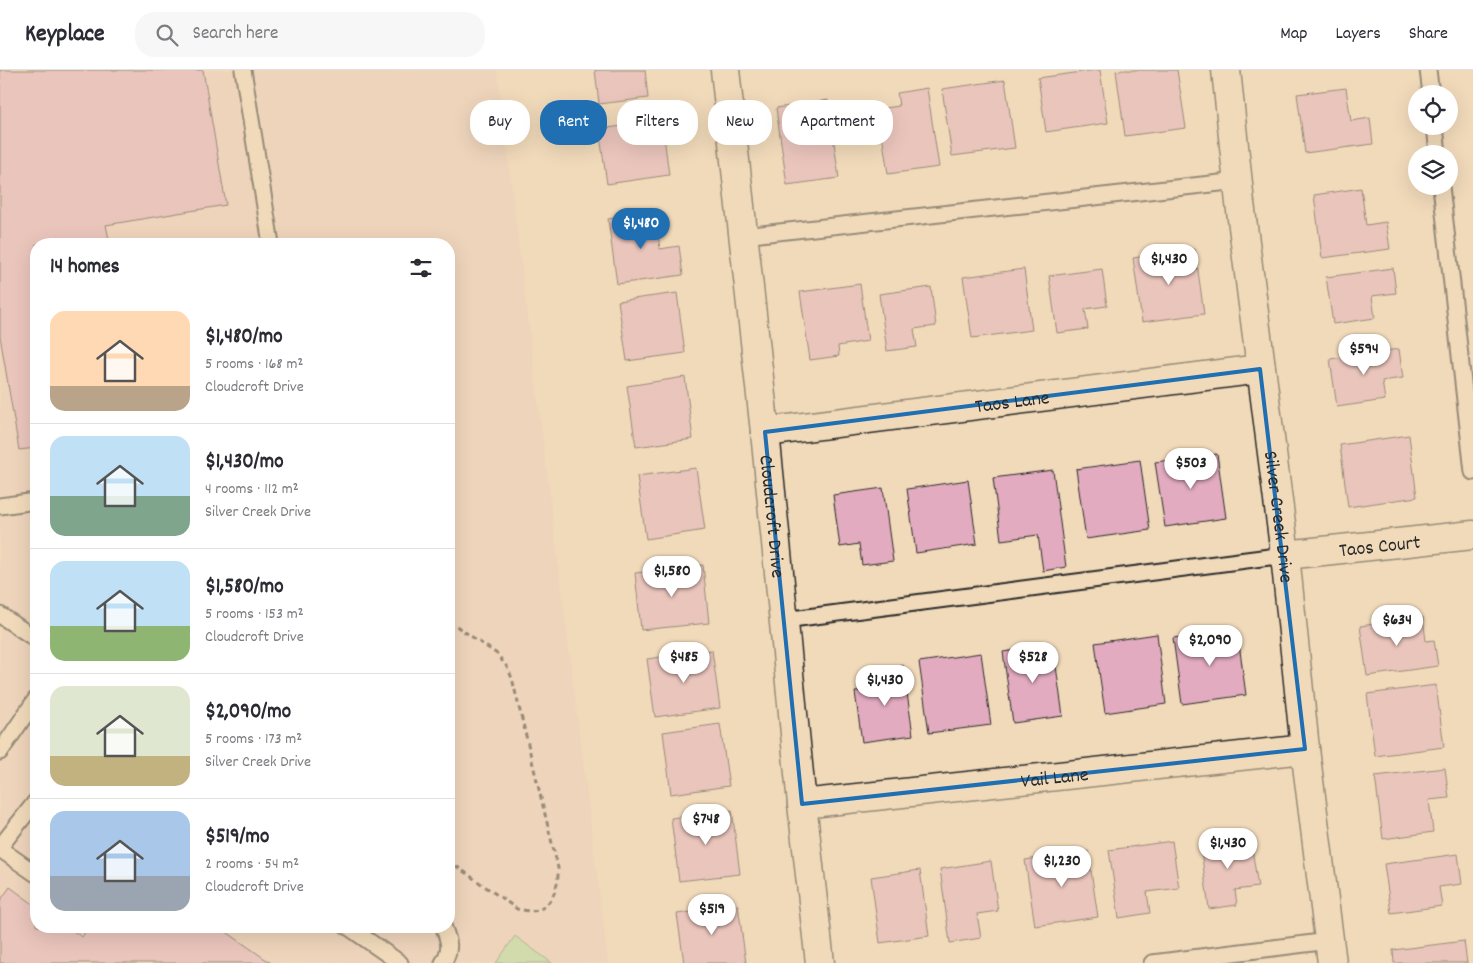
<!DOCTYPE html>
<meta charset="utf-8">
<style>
body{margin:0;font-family:Dekko,sans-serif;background:#f7f7f7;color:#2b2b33;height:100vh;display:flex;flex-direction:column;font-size:19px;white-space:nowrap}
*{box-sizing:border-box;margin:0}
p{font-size:16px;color:#7c7c81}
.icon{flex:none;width:28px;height:28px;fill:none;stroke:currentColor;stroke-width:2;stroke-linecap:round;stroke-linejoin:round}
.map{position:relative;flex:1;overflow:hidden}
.drawer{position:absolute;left:30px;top:168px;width:425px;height:695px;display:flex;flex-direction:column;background:#fff;border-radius:20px;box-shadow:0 5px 20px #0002}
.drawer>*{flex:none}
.top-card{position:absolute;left:470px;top:30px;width:475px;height:45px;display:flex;gap:10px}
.controls{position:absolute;left:1408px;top:15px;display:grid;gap:10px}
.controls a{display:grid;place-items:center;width:50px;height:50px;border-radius:50%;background:#fff;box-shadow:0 5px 20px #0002;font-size:25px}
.price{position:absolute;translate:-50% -42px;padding:0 11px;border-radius:18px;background:#fff;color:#222;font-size:16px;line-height:32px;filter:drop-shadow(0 1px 2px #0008)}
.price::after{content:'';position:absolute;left:50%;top:30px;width:15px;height:11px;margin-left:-8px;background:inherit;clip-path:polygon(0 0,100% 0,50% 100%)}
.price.selected{background:#1f6fb2;color:#fff}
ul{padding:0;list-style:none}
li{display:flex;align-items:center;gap:15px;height:125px;padding:0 20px}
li+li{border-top:1px solid #e1e1e2}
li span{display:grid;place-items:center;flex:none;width:140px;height:100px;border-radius:15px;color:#555}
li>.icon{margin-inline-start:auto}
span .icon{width:60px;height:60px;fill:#fffc;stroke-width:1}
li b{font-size:21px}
h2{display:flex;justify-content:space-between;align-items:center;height:60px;padding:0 20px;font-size:21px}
.chip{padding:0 18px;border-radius:20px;background:#fff;box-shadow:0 5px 20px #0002;font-size:18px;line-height:45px}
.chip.selected{background:#1f6fb2;color:#fff}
header{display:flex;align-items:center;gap:30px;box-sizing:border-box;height:70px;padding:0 25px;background:#fff;border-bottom:1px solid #e1e1e2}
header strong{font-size:24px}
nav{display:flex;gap:28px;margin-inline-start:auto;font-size:18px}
.search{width:350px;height:45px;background:#f7f7f7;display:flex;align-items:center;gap:12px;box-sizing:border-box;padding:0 18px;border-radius:20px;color:#7c7c81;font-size:19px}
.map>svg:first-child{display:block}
.built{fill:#ecccbc;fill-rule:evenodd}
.green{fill:#abdb9b;stroke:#6b8363}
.building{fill:#e2abbf;stroke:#2b2b2b}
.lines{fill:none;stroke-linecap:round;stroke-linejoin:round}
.lane-casing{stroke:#2b2b2b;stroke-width:19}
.street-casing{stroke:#2b2b2b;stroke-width:31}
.path{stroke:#2b2b2b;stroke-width:3;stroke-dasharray:5 4;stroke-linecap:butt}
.lane{stroke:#f1daba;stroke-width:15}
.street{stroke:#f1daba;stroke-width:28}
.marked{fill:none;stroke:#1f6fb2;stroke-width:4;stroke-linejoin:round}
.labels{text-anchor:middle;stroke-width:4.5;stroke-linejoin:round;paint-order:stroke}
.street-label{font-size:20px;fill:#2b2b2b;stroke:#f1daba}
</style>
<header>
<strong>Keyplace</strong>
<div class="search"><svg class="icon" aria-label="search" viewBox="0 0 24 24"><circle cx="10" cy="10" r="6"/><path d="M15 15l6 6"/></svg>Search here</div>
<nav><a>Map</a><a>Layers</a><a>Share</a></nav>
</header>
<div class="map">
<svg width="1473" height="893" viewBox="0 0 1473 893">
<rect width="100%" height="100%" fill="#f1daba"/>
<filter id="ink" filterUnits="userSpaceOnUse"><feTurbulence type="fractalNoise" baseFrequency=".02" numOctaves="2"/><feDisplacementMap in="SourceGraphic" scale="10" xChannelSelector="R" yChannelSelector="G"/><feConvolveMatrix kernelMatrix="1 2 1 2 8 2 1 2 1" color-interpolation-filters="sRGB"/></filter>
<g filter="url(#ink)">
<path class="built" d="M 0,0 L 497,0 L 608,893 L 0,893 ZM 36,174 L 449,174 L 449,856 L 36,856 Z"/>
<polygon class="green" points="515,866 552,893 496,893"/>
<g class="building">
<polygon points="0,0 203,0 226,135 106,155 110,174 36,174 36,378 19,380 0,266"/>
<polygon points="595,0 645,0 648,28 599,34"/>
<polygon points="1096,0 1100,0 1108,53 1046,62 1038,8"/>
<polygon points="1123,0 1177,0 1186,58 1125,66 1116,1"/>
<polygon points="1005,10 1015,78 952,86 942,19"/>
<polygon points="927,18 939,97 888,104 878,39 899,36 897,23"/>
<polygon points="1346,18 1351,51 1370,48 1373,74 1305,83 1297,24"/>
<polygon points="828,30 839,108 787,115 776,38"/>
<polygon points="662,51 669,105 607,114 599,59"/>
<polygon points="1361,118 1366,155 1386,152 1390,179 1322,188 1314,125"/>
<polygon points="655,142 660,179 679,176 683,205 617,214 608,149"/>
<polygon points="1195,179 1204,244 1142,252 1133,188"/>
<polygon points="1393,198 1396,223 1372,226 1375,248 1333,254 1326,207"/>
<polygon points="1024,199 1032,260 972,268 963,207"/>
<polygon points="1102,199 1107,236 1085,239 1088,259 1057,263 1049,206"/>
<polygon points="860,214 868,271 838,276 839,286 810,290 800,222"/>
<polygon points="931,217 936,256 914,259 917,277 887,281 879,224"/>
<polygon points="677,223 685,283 627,291 618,231"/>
<polygon points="1399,279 1403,308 1382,311 1385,330 1337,337 1330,289"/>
<polygon points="685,307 693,369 636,377 627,316"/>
<polygon points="1409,365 1417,427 1348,437 1340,375"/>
<polygon points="1217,384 1226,448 1165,457 1155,392"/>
<polygon points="1140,390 1150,460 1086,469 1076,399"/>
<polygon points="696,398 705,460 646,469 637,406"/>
<polygon points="1053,400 1066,497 1043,501 1038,465 1001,470 993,408"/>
<polygon points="968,410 977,474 916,483 907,419"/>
<polygon points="883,418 893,491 862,495 859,474 840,477 833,425"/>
<polygon points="703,495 709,553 641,560 635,503"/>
<polygon points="1423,547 1426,571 1434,570 1438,596 1367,606 1360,556"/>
<polygon points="1237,559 1246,625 1182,634 1173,568"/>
<polygon points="1157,564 1166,634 1105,643 1095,573"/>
<polygon points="1053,575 1063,646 1013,653 1003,582"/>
<polygon points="712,580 720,638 655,647 647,589"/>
<polygon points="981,583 991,655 929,663 919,592"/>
<polygon points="903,595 913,665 862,672 855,622 878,619 875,599"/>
<polygon points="1436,615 1444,677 1375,686 1367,624"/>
<polygon points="720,654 729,716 671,724 663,662"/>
<polygon points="1445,698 1449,728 1429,730 1433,762 1383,769 1375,706"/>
<polygon points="732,740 740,804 679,811 671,748"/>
<polygon points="1250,766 1258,817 1235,820 1237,835 1209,839 1200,773"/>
<polygon points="1172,771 1179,818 1147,822 1150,843 1119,848 1109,780"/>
<polygon points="1088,781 1098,847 1035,856 1025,790"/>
<polygon points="1458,784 1462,814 1439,817 1442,836 1391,843 1384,794"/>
<polygon points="991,791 998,841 977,844 981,868 950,873 940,799"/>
<polygon points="920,800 929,866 880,873 871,807"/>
<polygon points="10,817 36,836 36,856 66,856 82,867 89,856 218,856 271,893 0,893 0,831"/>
<polygon points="738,835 746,893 684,893 677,844"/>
<polygon points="1464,871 1467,893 1394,893 1393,880"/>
</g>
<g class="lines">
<defs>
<g id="lane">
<polyline points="243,0 271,174"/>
<polyline points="1428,0 1431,24"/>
<polyline points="1435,56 1438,84"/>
<polyline points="1441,116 1473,402"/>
<polyline points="743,166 1238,111"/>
<polyline points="0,436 36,431"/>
<polyline points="0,545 36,569"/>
<polyline points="784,550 1285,485"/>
<polyline points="0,682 36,629"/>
<polyline points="0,777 36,731"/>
<polyline points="0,779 36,804"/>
<polyline points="347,856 400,893"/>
<path d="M 443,856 C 449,871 452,878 443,893"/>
<polyline points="1152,893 1329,871"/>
</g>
<g id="street">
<path id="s1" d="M 725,0 L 765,362 L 802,734 L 820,893"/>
<path id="s2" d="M 1226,0 L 1240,133 L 1285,485 L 1305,679 L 1332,893"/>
<path id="s3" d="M 765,362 L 1260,299"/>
<path id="s4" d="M 1285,485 L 1473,465"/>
<path id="s5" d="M 802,734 L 1305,679"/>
</g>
</defs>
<use href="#lane" class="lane-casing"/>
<use href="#street" class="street-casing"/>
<path class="path" d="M 449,551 L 497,584 L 507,597 L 512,608 L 558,798 C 559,813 554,834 538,840 C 531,842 524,840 517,839 L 449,791"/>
<use href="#lane" class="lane"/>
<use href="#street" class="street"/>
</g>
</g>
<path d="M0 0H1473V893H0ZM 1260,299 L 1305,679 L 802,734 L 765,362 Z" fill="#f1daba" fill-opacity=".55" fill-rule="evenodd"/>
<path class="marked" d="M 1260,299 L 1305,679 L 802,734 L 765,362 Z"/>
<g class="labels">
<g class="street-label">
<text dy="7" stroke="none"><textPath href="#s3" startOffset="249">Taos Lane</textPath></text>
<text dy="7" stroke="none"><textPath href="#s1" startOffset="449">Cloudcroft Drive</textPath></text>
<text dy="7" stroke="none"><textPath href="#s2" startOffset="450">Silver Creek Drive</textPath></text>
<text dy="7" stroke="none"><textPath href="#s4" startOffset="95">Taos Court</textPath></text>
<text dy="7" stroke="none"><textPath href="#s5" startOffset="254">Vail Lane</textPath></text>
</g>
</g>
</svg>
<div class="controls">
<a><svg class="icon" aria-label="locate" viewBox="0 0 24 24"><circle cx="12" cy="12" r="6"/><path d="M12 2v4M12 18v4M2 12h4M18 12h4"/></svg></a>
<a><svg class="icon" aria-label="layers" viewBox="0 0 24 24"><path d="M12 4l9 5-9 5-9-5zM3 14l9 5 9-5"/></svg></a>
</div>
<b class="price selected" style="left:641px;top:180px">$1,480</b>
<b class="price" style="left:1169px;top:216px">$1,430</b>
<b class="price" style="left:1364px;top:306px">$594</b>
<b class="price" style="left:1191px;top:420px">$503</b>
<b class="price" style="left:672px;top:528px">$1,580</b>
<b class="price" style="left:1397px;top:577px">$634</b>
<b class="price" style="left:1210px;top:597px">$2,090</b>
<b class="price" style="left:684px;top:614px">$485</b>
<b class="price" style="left:1033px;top:614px">$528</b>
<b class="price" style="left:885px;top:637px">$1,430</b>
<b class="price" style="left:706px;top:776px">$748</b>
<b class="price" style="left:1228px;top:800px">$1,430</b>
<b class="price" style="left:1062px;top:818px">$1,230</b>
<b class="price" style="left:712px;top:866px">$519</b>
<div class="top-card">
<a class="chip">Buy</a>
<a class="chip selected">Rent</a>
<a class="chip">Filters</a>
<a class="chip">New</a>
<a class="chip">Apartment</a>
</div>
<section class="drawer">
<h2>14 homes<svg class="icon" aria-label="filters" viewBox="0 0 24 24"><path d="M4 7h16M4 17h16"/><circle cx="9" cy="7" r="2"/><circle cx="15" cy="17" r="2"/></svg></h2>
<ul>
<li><span style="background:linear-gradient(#ffd9b3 75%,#b9a48a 0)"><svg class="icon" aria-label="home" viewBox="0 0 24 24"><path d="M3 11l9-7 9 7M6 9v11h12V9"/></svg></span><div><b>$1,480/mo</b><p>5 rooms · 168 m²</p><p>Cloudcroft Drive</p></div></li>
<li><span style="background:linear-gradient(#bfe0f5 60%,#7fa58c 0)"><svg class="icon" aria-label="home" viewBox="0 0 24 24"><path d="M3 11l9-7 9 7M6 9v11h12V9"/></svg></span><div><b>$1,430/mo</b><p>4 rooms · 112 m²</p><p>Silver Creek Drive</p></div></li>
<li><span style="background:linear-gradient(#bfe0f5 65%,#8fb573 0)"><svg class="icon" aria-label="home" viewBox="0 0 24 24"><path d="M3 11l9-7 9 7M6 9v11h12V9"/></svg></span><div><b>$1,580/mo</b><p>5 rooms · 153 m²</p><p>Cloudcroft Drive</p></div></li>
<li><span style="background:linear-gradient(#dfe7d0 70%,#c2b280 0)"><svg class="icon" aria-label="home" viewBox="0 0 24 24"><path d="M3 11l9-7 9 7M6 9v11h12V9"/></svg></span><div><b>$2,090/mo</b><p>5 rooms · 173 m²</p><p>Silver Creek Drive</p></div></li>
<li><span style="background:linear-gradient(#a9c7e8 65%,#9aa5b1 0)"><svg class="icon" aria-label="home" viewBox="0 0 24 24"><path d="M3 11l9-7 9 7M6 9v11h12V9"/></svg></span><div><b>$519/mo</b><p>2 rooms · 54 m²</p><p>Cloudcroft Drive</p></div></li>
</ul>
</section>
</div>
